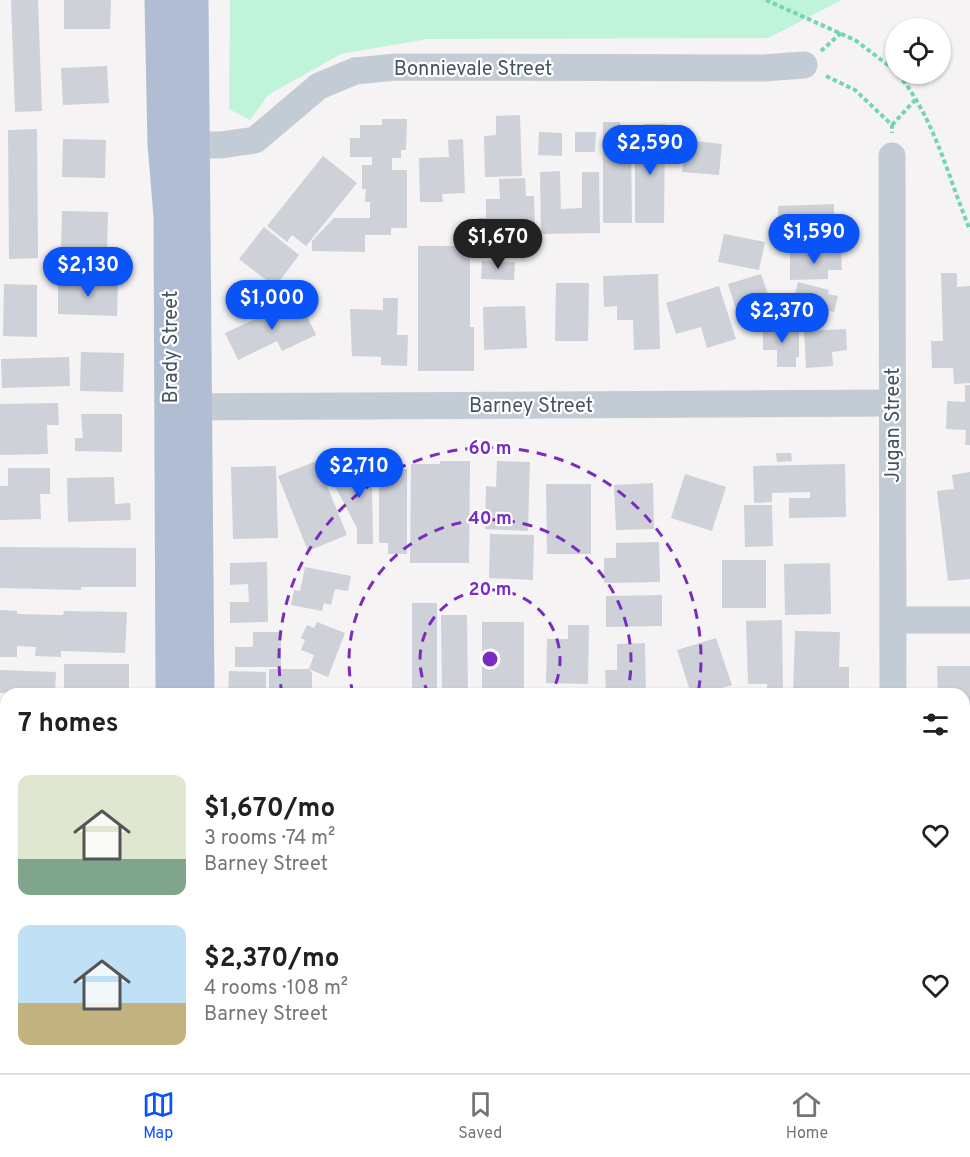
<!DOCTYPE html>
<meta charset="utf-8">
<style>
body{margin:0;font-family:Overpass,sans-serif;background:#f6f6f6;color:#202124;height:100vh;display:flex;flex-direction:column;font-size:22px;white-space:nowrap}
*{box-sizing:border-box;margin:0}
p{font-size:20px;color:#757577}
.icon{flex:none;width:33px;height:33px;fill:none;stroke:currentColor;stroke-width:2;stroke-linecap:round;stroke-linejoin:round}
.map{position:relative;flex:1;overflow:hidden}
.drawer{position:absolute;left:0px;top:688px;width:970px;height:386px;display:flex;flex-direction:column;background:#fff;border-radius:18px 18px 0 0;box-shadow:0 2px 4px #0004}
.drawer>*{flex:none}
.buttons{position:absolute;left:885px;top:18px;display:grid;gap:12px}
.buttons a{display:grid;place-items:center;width:66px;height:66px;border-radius:50%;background:#fff;box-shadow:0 2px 4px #0004;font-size:30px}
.price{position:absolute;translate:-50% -51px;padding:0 14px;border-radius:21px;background:#0a53f7;color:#fff;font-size:20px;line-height:39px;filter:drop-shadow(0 2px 3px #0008)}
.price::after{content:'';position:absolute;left:50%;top:36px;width:18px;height:14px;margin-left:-9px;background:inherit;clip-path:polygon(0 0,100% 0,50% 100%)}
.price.current{background:#222;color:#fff}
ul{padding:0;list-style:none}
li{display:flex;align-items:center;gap:18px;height:150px;padding:0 18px}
li span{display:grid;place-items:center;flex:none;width:168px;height:120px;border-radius:12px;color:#555}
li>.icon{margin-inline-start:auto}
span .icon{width:72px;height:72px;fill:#fffc;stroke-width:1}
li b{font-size:26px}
h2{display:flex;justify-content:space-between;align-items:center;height:72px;padding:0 18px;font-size:26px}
.dock{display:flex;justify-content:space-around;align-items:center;height:84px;border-top:2px solid #e0e0e0;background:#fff;font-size:16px;color:#757577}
.dock a{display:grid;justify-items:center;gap:3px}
.dock .current{color:#0a53f7}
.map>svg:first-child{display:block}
.green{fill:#bff4db}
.building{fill:#ced1d8}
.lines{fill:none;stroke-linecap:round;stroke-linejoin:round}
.path{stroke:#73d6b2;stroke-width:4;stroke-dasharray:4.5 3;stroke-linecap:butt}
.street{stroke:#c3cbd5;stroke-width:27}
.primary{stroke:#b0bdd3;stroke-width:33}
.ring{fill:none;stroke:#7b2cbf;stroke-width:3;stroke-dasharray:10 8}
.labels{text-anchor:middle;stroke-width:4.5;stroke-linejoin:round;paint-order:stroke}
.street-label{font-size:20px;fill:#485362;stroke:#fff}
.centre{fill:#7b2cbf;stroke:#fff;stroke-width:3}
.ring-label{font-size:18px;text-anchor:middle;font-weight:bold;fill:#7b2cbf;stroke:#fff;stroke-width:4.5;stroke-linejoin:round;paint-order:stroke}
</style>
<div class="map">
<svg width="970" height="1073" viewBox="0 0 970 1073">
<rect width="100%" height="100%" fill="#f5f3f3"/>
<polygon class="green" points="230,0 842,0 768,38 427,39 341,54 268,95 250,120 229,109"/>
<g class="building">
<polygon points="11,0 38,0 42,111 15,112"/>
<polygon points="64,0 111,0 110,29 64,29"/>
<polygon points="107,66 109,103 63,105 61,68"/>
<polygon points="520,115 522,176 485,177 484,136 496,135 496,116"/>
<polygon points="382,119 407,119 406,150 401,150 401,158 392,158 392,170 407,170 407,228 391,228 391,235 365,235 365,252 312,251 312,241 334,218 370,218 370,202 365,202 366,189 362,189 362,165 372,165 372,157 350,157 350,138 360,138 360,125 382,125"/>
<polygon points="603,122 620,122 621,145 631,145 632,223 603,223"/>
<polygon points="644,124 665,124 664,223 635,223 635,145 644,145"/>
<polygon points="37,129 38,258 9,259 8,130"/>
<polygon points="539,132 562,133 562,156 538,155"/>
<polygon points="575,132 596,132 595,152 575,152"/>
<polygon points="63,139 106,140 105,178 62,177"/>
<polygon points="463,139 465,193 442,194 443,202 420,202 419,158 449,157 448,140"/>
<polygon points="686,140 722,144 719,175 682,172"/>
<polygon points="323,156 357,183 306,246 292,235 287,242 267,226"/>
<polygon points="560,171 561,209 582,208 582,172 599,172 600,233 541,234 540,172"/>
<polygon points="525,178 526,196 534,196 535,236 478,238 477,218 486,218 486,199 500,199 499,179"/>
<polygon points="834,204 834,223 821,223 821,236 779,237 778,206"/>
<polygon points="62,211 108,212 107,252 61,250"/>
<polygon points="264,227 299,255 275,287 239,259"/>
<polygon points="724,234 765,242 759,270 718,262"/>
<polygon points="418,246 470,246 470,327 474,327 474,371 418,371"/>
<polygon points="841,251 842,270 828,270 828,279 790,280 790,253"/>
<polygon points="482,261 515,262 514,280 481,279"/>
<polygon points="941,273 957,273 957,287 970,286 970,383 954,384 953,368 932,368 931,341 943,341"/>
<polygon points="658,274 660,349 634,350 633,320 617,320 617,306 604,307 603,276"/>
<polygon points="761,274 771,303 759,306 764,321 742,328 728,284"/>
<polygon points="58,280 118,282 117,316 58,314"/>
<polygon points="798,282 829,290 828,294 838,296 834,312 821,309 818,323 796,318 797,314 791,312"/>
<polygon points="556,283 589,283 588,341 555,341"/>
<polygon points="4,284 37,285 37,337 3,336"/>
<polygon points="719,286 736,339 707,348 701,327 676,334 666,303"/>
<polygon points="383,298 398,298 397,335 408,335 407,366 381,365 381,357 352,356 350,309 383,310"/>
<polygon points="299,299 316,335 282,351 277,341 238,360 225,333"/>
<polygon points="525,306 527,348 484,350 483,307"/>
<polygon points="763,325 791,325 791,331 799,331 799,357 796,357 796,367 777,367 777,350 763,350"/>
<polygon points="846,329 847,350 832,352 833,366 806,368 804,331"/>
<polygon points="81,352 124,353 123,392 80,391"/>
<polygon points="69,357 70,386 2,388 1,359"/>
<polygon points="965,385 970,385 970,445 965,445 966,430 946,429 947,401 965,402"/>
<polygon points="58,403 59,425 47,425 48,454 0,455 0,404"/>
<polygon points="81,414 122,414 122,452 75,451 75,438 83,438"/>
<polygon points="776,453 791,453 792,461 777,462"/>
<polygon points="317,461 347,535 308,551 278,476"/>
<polygon points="440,461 470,461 469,563 410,563 411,464 440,464"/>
<polygon points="497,461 530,462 528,531 485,529 486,486 496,487"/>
<polygon points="379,463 391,463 391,469 407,469 407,554 388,554 388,543 379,543"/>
<polygon points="845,464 846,517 789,518 789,498 810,498 810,492 772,493 772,502 754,503 753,466"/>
<polygon points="276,466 278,538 233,539 231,467"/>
<polygon points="359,466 377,466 377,485 372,485 373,544 357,544 357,528 336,488 335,470 359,470"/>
<polygon points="8,468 50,468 50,494 40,494 41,519 0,520 0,486 8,486"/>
<polygon points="970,472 970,579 948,581 937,491 954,489 952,475"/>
<polygon points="685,474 726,487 712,531 671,518"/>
<polygon points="114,477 115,504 130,503 131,520 68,522 67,478"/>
<polygon points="653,483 654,529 616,530 614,485"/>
<polygon points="546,484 591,484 591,554 547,554"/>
<polygon points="744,505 772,505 773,546 745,547"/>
<polygon points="490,534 534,535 533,580 489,578"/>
<polygon points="659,542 660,582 604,583 604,558 616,558 616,543"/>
<polygon points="0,547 136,548 136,587 81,587 81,590 0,588"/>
<rect x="722" y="560" width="44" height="48"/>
<polygon points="267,562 268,622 230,623 230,602 249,602 248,584 230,585 230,563"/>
<polygon points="830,563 831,614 785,615 784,564"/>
<polygon points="305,567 351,576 348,591 335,589 331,605 324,603 322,611 291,605 294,590 300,591"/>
<polygon points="662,595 662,626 606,627 606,596"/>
<rect x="412" y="603" width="25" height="91"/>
<polygon points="0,610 17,611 17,614 63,615 64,611 127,612 125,653 61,651 61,657 35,656 36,647 17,646 17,657 0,657"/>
<polygon points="441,615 467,615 468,694 442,694"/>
<polygon points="782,620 783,694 767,694 767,684 748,684 746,621"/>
<polygon points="317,622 345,633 328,677 309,669 314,655 301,650 305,640 301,638 307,625 314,628"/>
<polygon points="482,622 524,622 524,694 482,693"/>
<polygon points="568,625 589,625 588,684 546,683 547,639 568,639"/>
<polygon points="795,631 840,632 839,667 849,667 849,694 793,693"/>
<polygon points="253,632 281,632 281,667 235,667 235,647 253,647"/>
<polygon points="716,638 732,685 702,694 691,694 677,650"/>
<polygon points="645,643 646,694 606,694 605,670 617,670 617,644"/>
<rect x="64" y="664" width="65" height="30"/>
<polygon points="937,666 970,666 970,728 964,728 964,694 938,694"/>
<polygon points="269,669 309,669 312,673 312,688 304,688 304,694 269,694"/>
<polygon points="0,670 56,672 55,694 0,693"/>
<polygon points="229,671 266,672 266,694 228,694"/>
<rect x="964" y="767" width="6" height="59"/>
<rect x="0" y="810" width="6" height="27"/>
<polygon points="970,835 970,876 964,877 964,836"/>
<rect x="0" y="884" width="6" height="33"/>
<rect x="964" y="905" width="6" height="49"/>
<polygon points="0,935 6,935 6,990 1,990"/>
</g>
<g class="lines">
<g class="path">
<polyline points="766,0 855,40 896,71"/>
<polyline points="821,51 841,33"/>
<path d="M 898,74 C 935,119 948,177 970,230"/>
<polyline points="826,76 855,90 892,125 892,133"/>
<polyline points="892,125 917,98"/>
</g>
<g class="street">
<polyline points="174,145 221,145 255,140 319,86 355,71 396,67 763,68 804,65"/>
<polyline points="892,156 893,694"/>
<polyline points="176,407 892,403"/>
<polyline points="894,620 970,620"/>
<polyline points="0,764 6,764"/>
<polyline points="964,1005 970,1005"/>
<polyline points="898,1068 898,1073"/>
</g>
<g class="primary">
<polyline points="161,0 164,144 170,216 172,694"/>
<polyline points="192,0 198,694"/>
<polyline points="175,1068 175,1073"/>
<polyline points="203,1068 203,1073"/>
</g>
</g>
<g class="ring">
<path d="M429 694A70 70 0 1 1 551 694"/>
<path d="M353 694A141 141 0 1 1 627 694"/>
<path d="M282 694A211 211 0 1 1 698 694"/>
</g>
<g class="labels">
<g class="street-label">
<text x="473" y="75">Bonnievale Street</text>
<text transform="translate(170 347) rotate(-90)" y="7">Brady Street</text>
<text x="531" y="412">Barney Street</text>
<text transform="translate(892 425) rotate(-90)" y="7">Jugan Street</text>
</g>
</g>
<circle cx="490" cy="659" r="9" class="centre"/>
<g class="ring-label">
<text x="490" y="454">60 m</text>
<text x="490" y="524">40 m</text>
<text x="490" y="595">20 m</text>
</g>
</svg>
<div class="buttons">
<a><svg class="icon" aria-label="locate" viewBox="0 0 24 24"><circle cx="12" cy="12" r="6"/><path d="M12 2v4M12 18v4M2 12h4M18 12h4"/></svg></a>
</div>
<b class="price" style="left:650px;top:176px">$2,590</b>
<b class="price" style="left:814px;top:265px">$1,590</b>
<b class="price current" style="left:498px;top:270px">$1,670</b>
<b class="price" style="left:88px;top:298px">$2,130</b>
<b class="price" style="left:272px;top:331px">$1,000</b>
<b class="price" style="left:782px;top:344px">$2,370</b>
<b class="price" style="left:359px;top:499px">$2,710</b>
<section class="drawer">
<h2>7 homes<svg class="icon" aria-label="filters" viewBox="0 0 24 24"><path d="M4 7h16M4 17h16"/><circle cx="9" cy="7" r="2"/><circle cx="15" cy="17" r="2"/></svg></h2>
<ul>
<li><span style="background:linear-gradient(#dfe7d0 70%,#7fa58c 0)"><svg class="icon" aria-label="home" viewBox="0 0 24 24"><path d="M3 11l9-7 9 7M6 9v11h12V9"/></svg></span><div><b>$1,670/mo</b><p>3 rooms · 74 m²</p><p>Barney Street</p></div><svg class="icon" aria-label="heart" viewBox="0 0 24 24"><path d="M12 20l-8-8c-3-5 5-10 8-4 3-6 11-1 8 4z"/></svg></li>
<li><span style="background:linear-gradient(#bfe0f5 65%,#c2b280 0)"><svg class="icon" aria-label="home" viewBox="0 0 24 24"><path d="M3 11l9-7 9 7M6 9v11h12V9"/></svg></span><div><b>$2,370/mo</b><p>4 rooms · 108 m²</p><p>Barney Street</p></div><svg class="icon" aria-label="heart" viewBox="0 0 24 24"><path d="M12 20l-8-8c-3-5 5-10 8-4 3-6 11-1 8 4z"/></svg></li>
</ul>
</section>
</div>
<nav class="dock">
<a class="current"><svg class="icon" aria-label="map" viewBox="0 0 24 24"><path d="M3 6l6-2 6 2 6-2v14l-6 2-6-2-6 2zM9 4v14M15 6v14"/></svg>Map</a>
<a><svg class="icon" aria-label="saved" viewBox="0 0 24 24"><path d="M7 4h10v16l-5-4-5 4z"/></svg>Saved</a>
<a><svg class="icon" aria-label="home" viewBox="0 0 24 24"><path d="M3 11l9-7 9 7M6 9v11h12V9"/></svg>Home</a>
</nav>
